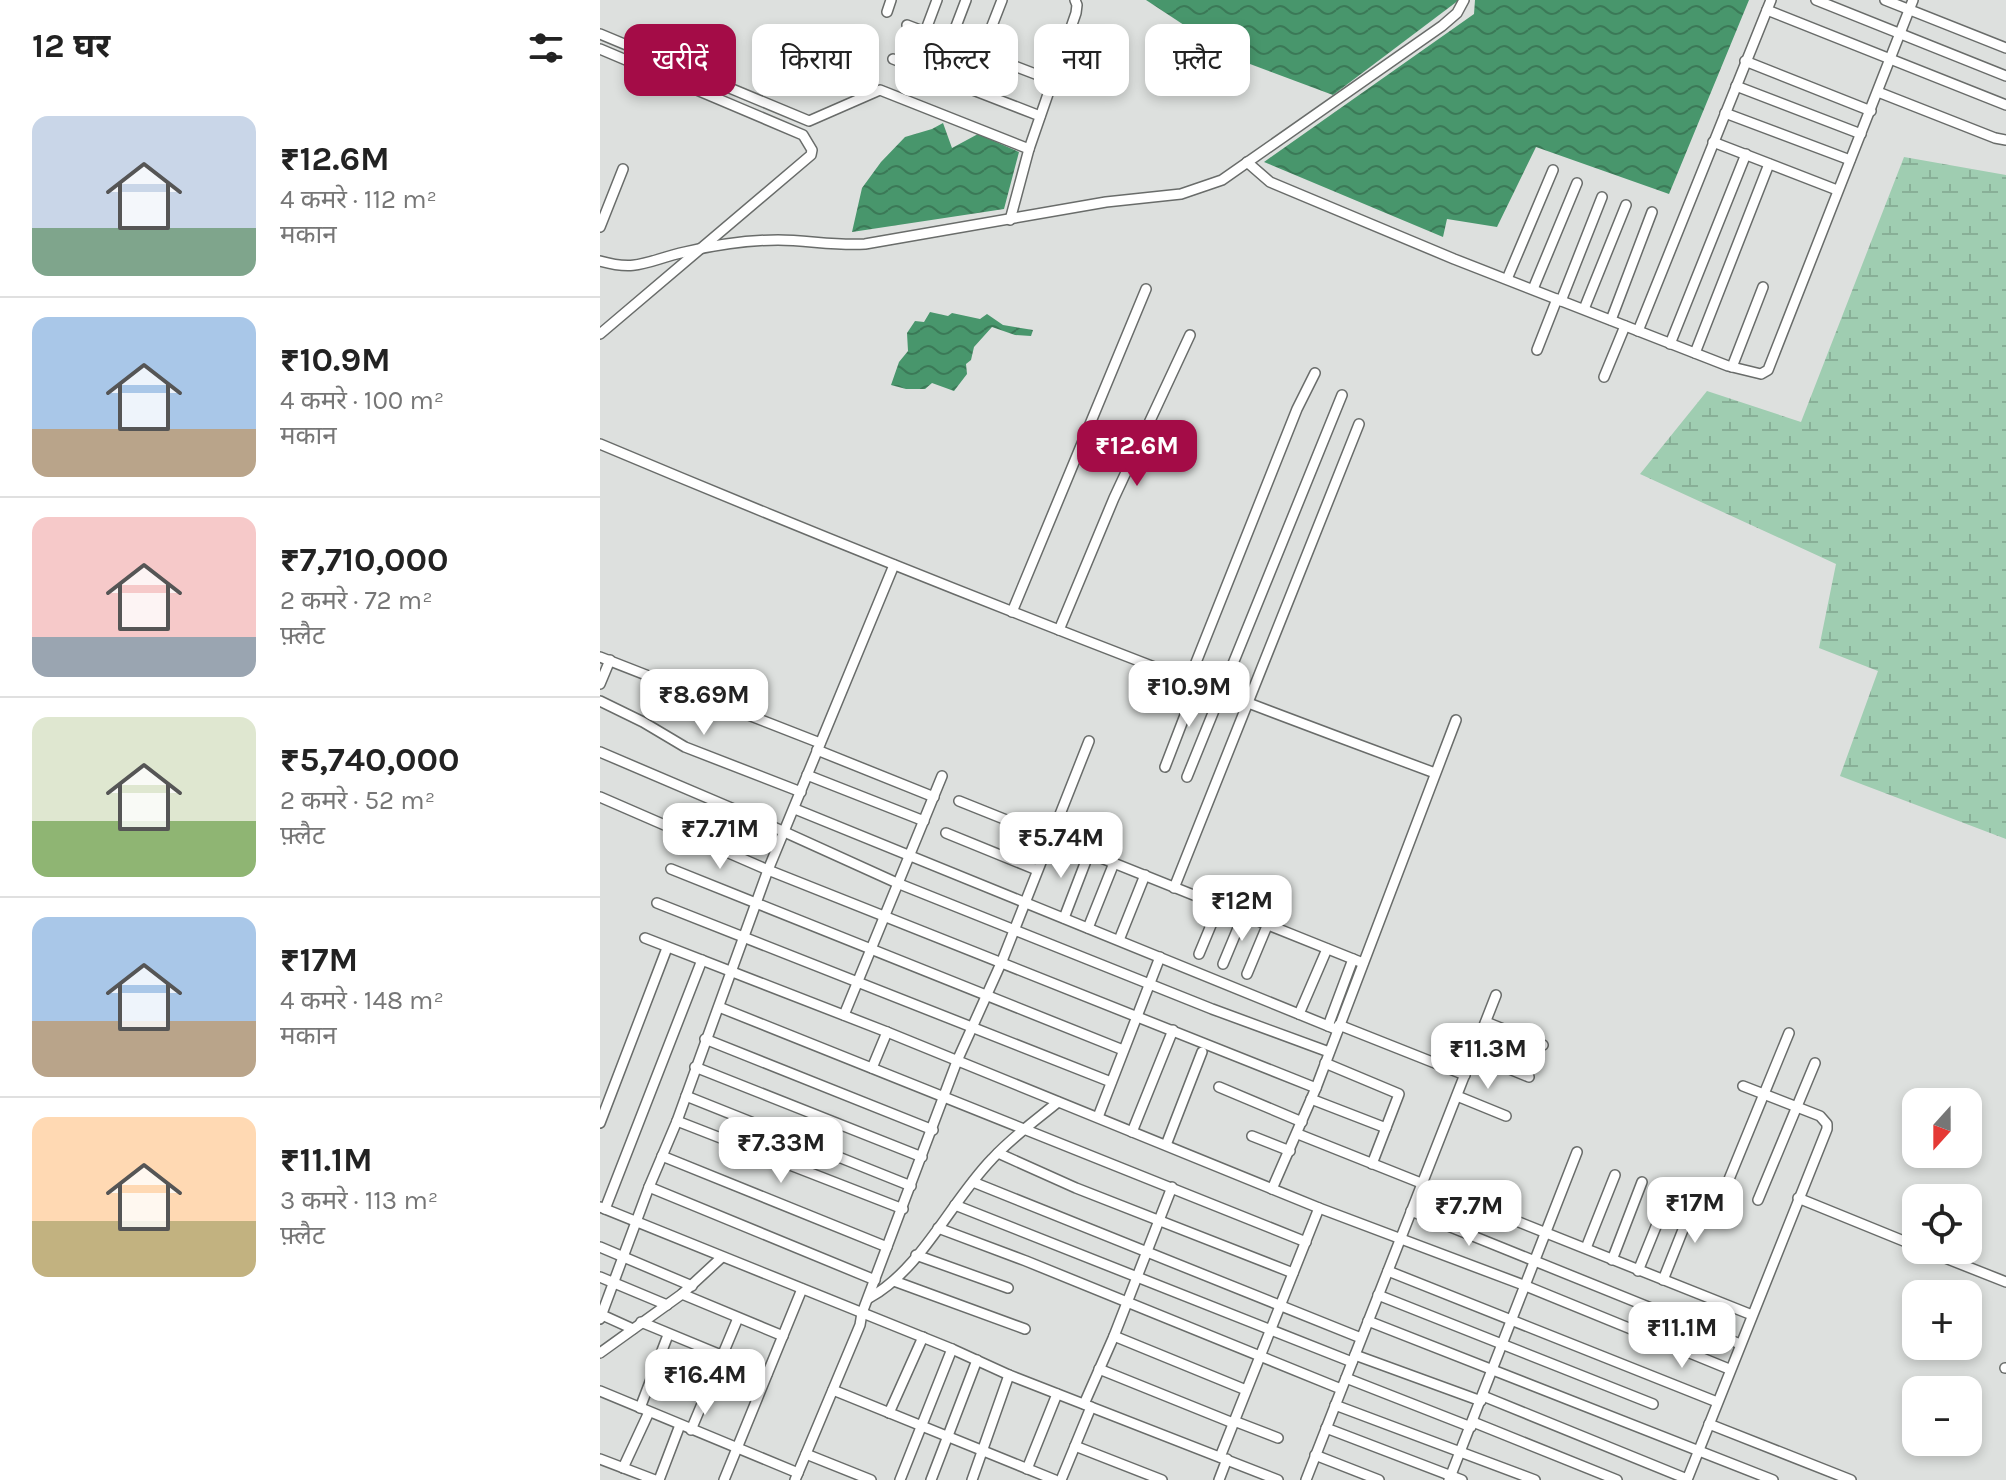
<!DOCTYPE html>
<html lang="hi">
<meta charset="utf-8">
<style>
body{margin:0;font-family:Karla,"Noto Sans Devanagari",sans-serif;background:#f6f6f6;color:#222;height:100vh;display:flex;flex-direction:column;font-size:30px;white-space:nowrap}
*{box-sizing:border-box;margin:0}
p{font-size:26px;color:#767676}
.icon{flex:none;width:44px;height:44px;fill:none;stroke:currentColor;stroke-width:2;stroke-linecap:round;stroke-linejoin:round}
.map{position:relative;flex:1;overflow:hidden}
.drawer{display:flex;flex-direction:column;background:#fff;width:600px}
.drawer>*{flex:none}
.guide{position:absolute;left:24px;top:24px;width:760px;height:72px;display:flex;gap:16px}
.needle{width:52px;rotate:201deg}
.tools{position:absolute;left:1302px;top:1088px;display:grid;gap:16px}
.tools a{display:grid;place-items:center;width:80px;height:80px;border-radius:16px;background:#fff;box-shadow:0 4px 12px #0003;font-size:40px}
.price{position:absolute;translate:-50% -68px;padding:0 18px;border-radius:16px;background:#fff;color:#222;font-size:26px;line-height:52px;filter:drop-shadow(0 2px 4px #0008)}
.price::after{content:'';position:absolute;left:50%;top:48px;width:24px;height:18px;margin-left:-12px;background:inherit;clip-path:polygon(0 0,100% 0,50% 100%)}
.price.on{background:#a40c47;color:#fff}
ul{padding:0;list-style:none}
li{display:flex;align-items:center;gap:24px;height:200px;padding:0 32px}
li+li{border-top:2px solid #e0e0e0}
li span{display:grid;place-items:center;flex:none;width:224px;height:160px;border-radius:16px;color:#555}
li>.icon{margin-inline-start:auto}
span .icon{width:96px;height:96px;fill:#fffc;stroke-width:1}
li b{font-size:34px}
h2{display:flex;justify-content:space-between;align-items:center;height:96px;padding:0 32px;font-size:34px}
.chip{padding:0 28px;border-radius:16px;background:#fff;box-shadow:0 4px 12px #0003;font-size:28px;line-height:72px}
.chip.on{background:#a40c47;color:#fff}
main{display:flex;flex:1;min-height:0}
.map>svg:first-child{display:block}
.wetland{fill:url(#wetland-marsh)}
.water{fill:url(#water-waves)}
.lines{fill:none;stroke-linecap:round;stroke-linejoin:round}
.minor-casing{stroke:#696c6a;stroke-width:12}
.minor{stroke:#fff;stroke-width:9}
</style>
<main>
<section class="drawer">
<h2>12 घर<svg class="icon" aria-label="filters" viewBox="0 0 24 24"><path d="M4 7h16M4 17h16"/><circle cx="9" cy="7" r="2"/><circle cx="15" cy="17" r="2"/></svg></h2>
<ul>
<li><span style="background:linear-gradient(#c9d6e8 70%,#7fa58c 0)"><svg class="icon" aria-label="home" viewBox="0 0 24 24"><path d="M3 11l9-7 9 7M6 9v11h12V9"/></svg></span><div><b>₹12.6M</b><p>4 कमरे · 112 m²</p><p>मकान</p></div></li>
<li><span style="background:linear-gradient(#a9c7e8 70%,#b9a48a 0)"><svg class="icon" aria-label="home" viewBox="0 0 24 24"><path d="M3 11l9-7 9 7M6 9v11h12V9"/></svg></span><div><b>₹10.9M</b><p>4 कमरे · 100 m²</p><p>मकान</p></div></li>
<li><span style="background:linear-gradient(#f6c9c9 75%,#9aa5b1 0)"><svg class="icon" aria-label="home" viewBox="0 0 24 24"><path d="M3 11l9-7 9 7M6 9v11h12V9"/></svg></span><div><b>₹7,710,000</b><p>2 कमरे · 72 m²</p><p>फ़्लैट</p></div></li>
<li><span style="background:linear-gradient(#dfe7d0 65%,#8fb573 0)"><svg class="icon" aria-label="home" viewBox="0 0 24 24"><path d="M3 11l9-7 9 7M6 9v11h12V9"/></svg></span><div><b>₹5,740,000</b><p>2 कमरे · 52 m²</p><p>फ़्लैट</p></div></li>
<li><span style="background:linear-gradient(#a9c7e8 65%,#b9a48a 0)"><svg class="icon" aria-label="home" viewBox="0 0 24 24"><path d="M3 11l9-7 9 7M6 9v11h12V9"/></svg></span><div><b>₹17M</b><p>4 कमरे · 148 m²</p><p>मकान</p></div></li>
<li><span style="background:linear-gradient(#ffd9b3 65%,#c2b280 0)"><svg class="icon" aria-label="home" viewBox="0 0 24 24"><path d="M3 11l9-7 9 7M6 9v11h12V9"/></svg></span><div><b>₹11.1M</b><p>3 कमरे · 113 m²</p><p>फ़्लैट</p></div></li>
</ul>
</section>
<div class="map">
<svg width="1406" height="1480" viewBox="0 0 1406 1480">
<defs>
<pattern id="wetland-marsh" width="20" height="14" patternUnits="userSpaceOnUse" patternTransform="scale(2)"><rect width="20" height="14" fill="#9fcdb1"/><path d="M1 5h8M5 5V1M11 12h8M15 12V8" fill="none" stroke="#88af97"/></pattern>
<pattern id="water-waves" width="16" height="10" patternUnits="userSpaceOnUse" patternTransform="scale(2)"><rect width="16" height="10" fill="#48966c"/><path d="M0 5q4-4 8 0t8 0" fill="none" stroke="#3b7957"/></pattern>
</defs>
<rect width="100%" height="100%" fill="#dde0de"/>
<polygon class="wetland" points="1304,157 1406,175 1406,839 1240,776 1278,671 1219,648 1236,564 1040,474 1107,391 1201,422"/>
<g class="water">
<polygon points="546,0 859,0 733,95 634,58"/>
<polygon points="875,0 1149,0 1069,194 936,147 897,227 847,219 843,237 664,162 874,14"/>
<polygon points="343,123 352,148 378,134 419,152 404,209 252,232 262,188 281,162 305,137 332,129"/>
<polygon points="330,312 348,316 352,313 380,319 387,314 403,325 433,330 431,336 415,335 392,327 374,347 371,360 366,364 367,374 354,391 332,383 325,389 306,389 291,385 299,362 308,351 307,333 315,321 324,322"/>
</g>
<g class="lines">
<defs>
<g id="minor">
<polyline points="1216,0 1406,76"/>
<polyline points="1285,0 1406,48"/>
<polyline points="1167,10 1406,105"/>
<polyline points="287,12 291,0"/>
<polyline points="307,25 451,80"/>
<polyline points="325,32 337,0"/>
<polyline points="0,34 209,121 280,90 429,149"/>
<polyline points="350,42 366,0"/>
<polyline points="0,49 203,135 212,150 211,155 0,334"/>
<polyline points="381,54 402,0"/>
<polyline points="293,59 440,116"/>
<polyline points="1145,61 1271,111"/>
<polyline points="1136,86 1261,134"/>
<polyline points="1278,92 1395,138 1406,140"/>
<polyline points="1125,113 1250,160"/>
<polyline points="1113,142 1237,190"/>
<polyline points="647,162 670,182 854,259 1128,366 1161,374 1168,370 1313,0"/>
<polyline points="410,220 429,149 476,13 477,5 475,0"/>
<polyline points="0,227 23,169"/>
<path d="M 0,261 C 39,272 48,260 85,252 C 115,245 146,240 178,240 C 207,240 235,246 265,244 L 506,202 L 581,194 L 622,180 L 842,26 L 857,13 L 864,0"/>
<polyline points="907,279 953,170"/>
<polyline points="933,289 977,183"/>
<polyline points="961,301 1002,197"/>
<polyline points="984,309 1026,205"/>
<polyline points="1011,320 1052,212"/>
<polyline points="1038,331 1171,0"/>
<polyline points="1070,344 1146,154"/>
<polyline points="937,350 957,299"/>
<polyline points="1095,353 1169,164"/>
<polyline points="1132,367 1163,287"/>
<polyline points="1004,377 1025,326"/>
<path d="M 0,444 C 276,560 554,669 835,773"/>
<polyline points="412,612 546,289"/>
<polyline points="459,630 514,498 590,335"/>
<polyline points="0,657 220,743"/>
<polyline points="589,680 697,409 715,373"/>
<polyline points="0,684 10,660"/>
<polyline points="0,701 43,722 85,747 201,792"/>
<polyline points="217,750 334,797"/>
<polyline points="0,752 136,810 297,883 612,1009 729,1052"/>
<polyline points="565,767 597,684"/>
<polyline points="207,775 324,821"/>
<polyline points="587,777 742,395"/>
<polyline points="0,797 168,870 716,1088"/>
<polyline points="359,801 763,963"/>
<polyline points="195,809 738,1030"/>
<polyline points="346,833 437,870"/>
<polyline points="71,869 523,1050"/>
<polyline points="574,888 759,424"/>
<polyline points="57,903 511,1082"/>
<polyline points="464,918 489,853"/>
<polyline points="488,928 514,863"/>
<polyline points="45,938 287,1032 719,1208 926,1286 1129,1369"/>
<polyline points="519,940 545,875"/>
<polyline points="599,954 619,906"/>
<polyline points="623,964 643,916"/>
<polyline points="647,974 667,926"/>
<polyline points="119,1007 706,1242"/>
<polyline points="699,1014 727,949"/>
<polyline points="244,1015 342,776"/>
<polyline points="886,1022 943,1045"/>
<polyline points="739,1025 865,1075"/>
<polyline points="728,1026 753,959"/>
<polyline points="105,1039 333,1130"/>
<polyline points="873,1054 929,1077"/>
<polyline points="725,1063 799,1094 772,1164"/>
<polyline points="95,1067 322,1157"/>
<polyline points="272,1068 287,1032"/>
<polyline points="619,1087 702,1122"/>
<polyline points="86,1096 311,1186"/>
<polyline points="857,1096 906,1116"/>
<polyline points="711,1099 786,1128"/>
<polyline points="498,1117 560,957"/>
<polyline points="77,1121 303,1209"/>
<polyline points="0,1123 67,948"/>
<polyline points="532,1132 573,1030"/>
<polyline points="698,1134 1152,1315"/>
<polyline points="652,1136 690,1151"/>
<polyline points="566,1145 602,1052"/>
<polyline points="398,1153 476,1188 693,1273"/>
<polyline points="62,1156 287,1247"/>
<polyline points="373,1182 761,1338"/>
<polyline points="49,1187 275,1280"/>
<polyline points="672,1189 716,1088 856,720"/>
<polyline points="1125,1189 1189,1033"/>
<polyline points="1198,1198 1316,1246"/>
<polyline points="1158,1200 1215,1063"/>
<polyline points="355,1205 752,1362"/>
<polyline points="0,1207 352,1349 409,1375 678,1480"/>
<polyline points="5,1209 102,960"/>
<polyline points="811,1211 1140,1344"/>
<polyline points="338,1228 426,1261 741,1389"/>
<polyline points="0,1247 92,1286"/>
<polyline points="986,1248 1015,1175"/>
<polyline points="1325,1250 1406,1282"/>
<polyline points="316,1255 408,1288"/>
<polyline points="1012,1260 1042,1182"/>
<polyline points="788,1271 1117,1402"/>
<polyline points="1038,1271 1070,1192"/>
<polyline points="0,1277 67,1305"/>
<polyline points="1063,1280 1096,1197"/>
<polyline points="294,1281 425,1329"/>
<polyline points="82,1294 183,1336"/>
<polyline points="778,1295 1053,1404"/>
<path d="M 269,1298 C 321,1270 351,1201 392,1159 C 411,1138 436,1120 458,1102"/>
<polyline points="0,1314 33,1329"/>
<polyline points="0,1319 49,1187 77,1121 168,870 294,565"/>
<polyline points="768,1321 1173,1480"/>
<polyline points="41,1322 167,1374"/>
<polyline points="514,1336 646,1390"/>
<polyline points="0,1353 82,1294 122,1257"/>
<polyline points="755,1355 881,1401"/>
<polyline points="1405,1368 1406,1368"/>
<polyline points="499,1369 633,1423"/>
<polyline points="746,1378 871,1427"/>
<polyline points="233,1390 455,1480"/>
<polyline points="0,1391 198,1473"/>
<polyline points="883,1396 1087,1479"/>
<polyline points="484,1404 514,1336 572,1187"/>
<polyline points="735,1405 935,1480"/>
<polyline points="40,1408 68,1335"/>
<polyline points="289,1413 323,1337"/>
<polyline points="634,1421 678,1438"/>
<polyline points="873,1422 1017,1480"/>
<polyline points="1109,1424 1251,1480"/>
<polyline points="726,1428 862,1480"/>
<polyline points="91,1430 138,1318"/>
<polyline points="475,1446 562,1480"/>
<polyline points="206,1454 271,1480"/>
<polyline points="715,1455 779,1480"/>
<polyline points="620,1457 719,1208"/>
<polyline points="0,1459 55,1480"/>
<polyline points="23,1468 49,1412"/>
<polyline points="427,1469 457,1394"/>
<polyline points="59,1480 80,1425"/>
<polyline points="124,1480 202,1289"/>
<polyline points="195,1480 260,1325 262,1313 357,1061 402,961 489,741"/>
<polyline points="300,1480 352,1349"/>
<polyline points="331,1480 377,1360"/>
<polyline points="372,1480 409,1375"/>
<polyline points="461,1480 491,1407"/>
<polyline points="619,1480 627,1459"/>
<polyline points="706,1480 896,995"/>
<polyline points="849,1480 977,1152"/>
<polyline points="1087,1480 1227,1129 1227,1124 1220,1116 1143,1086"/>
</g>
</defs>
<use href="#minor" class="minor-casing"/>
<use href="#minor" class="minor"/>
</g>
</svg>
<div class="tools">
<a><svg class="needle" viewBox="-14 -14 28 28"><path d="M0-13l5 13h-10z" fill="#e53935"/><path d="M0 13l5-13h-10z" fill="#767676"/></svg></a>
<a><svg class="icon" aria-label="locate" viewBox="0 0 24 24"><circle cx="12" cy="12" r="6"/><path d="M12 2v4M12 18v4M2 12h4M18 12h4"/></svg></a>
<a>+</a>
<a>−</a>
</div>
<b class="price on" style="left:537px;top:488px">₹12.6M</b>
<b class="price" style="left:589px;top:729px">₹10.9M</b>
<b class="price" style="left:104px;top:737px">₹8.69M</b>
<b class="price" style="left:120px;top:871px">₹7.71M</b>
<b class="price" style="left:461px;top:880px">₹5.74M</b>
<b class="price" style="left:642px;top:943px">₹12M</b>
<b class="price" style="left:888px;top:1091px">₹11.3M</b>
<b class="price" style="left:181px;top:1185px">₹7.33M</b>
<b class="price" style="left:1095px;top:1245px">₹17M</b>
<b class="price" style="left:869px;top:1248px">₹7.7M</b>
<b class="price" style="left:1082px;top:1370px">₹11.1M</b>
<b class="price" style="left:105px;top:1417px">₹16.4M</b>
<div class="guide">
<a class="chip on">खरीदें</a>
<a class="chip">किराया</a>
<a class="chip">फ़िल्टर</a>
<a class="chip">नया</a>
<a class="chip">फ़्लैट</a>
</div>
</div>
</main>
